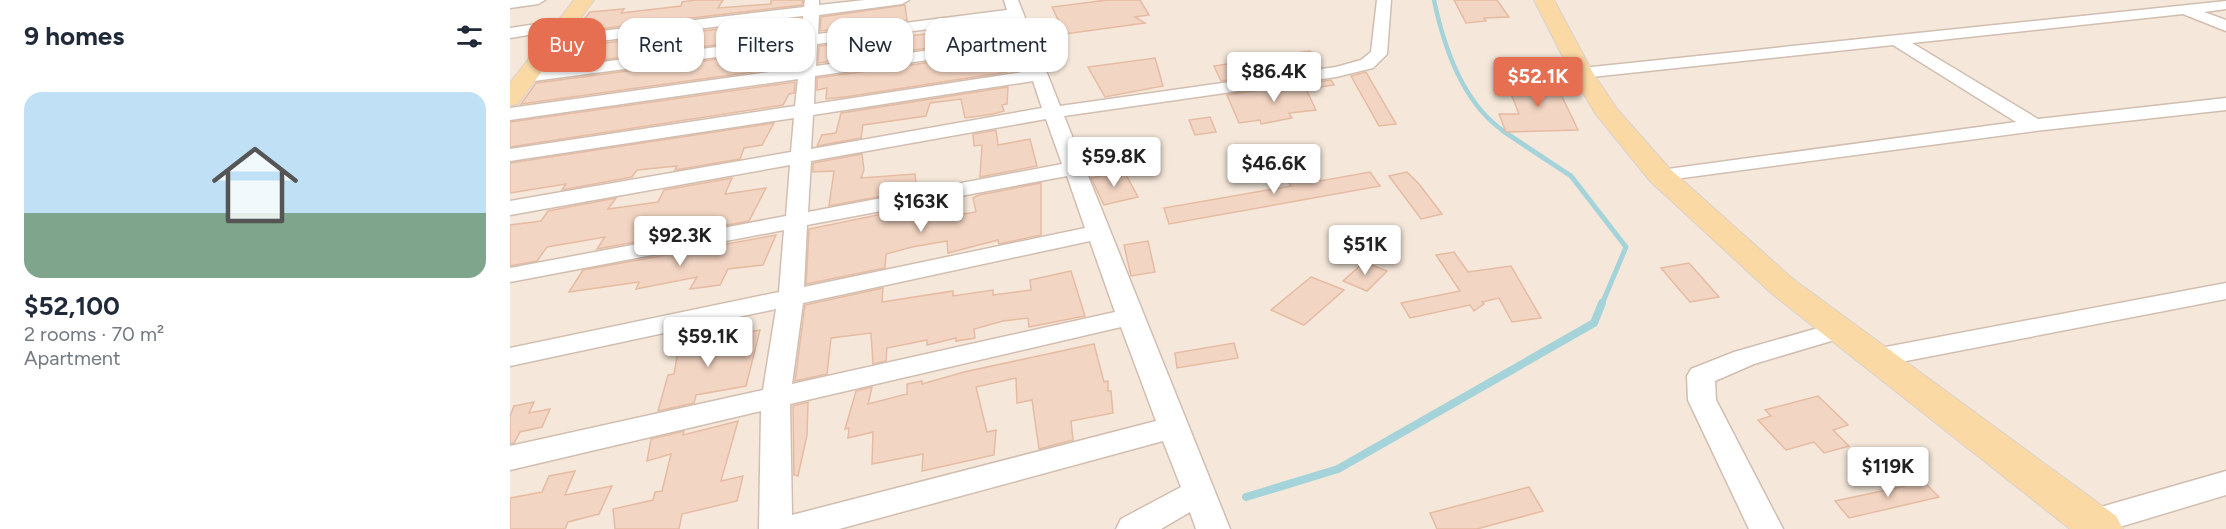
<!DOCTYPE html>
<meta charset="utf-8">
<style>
body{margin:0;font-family:Figtree,sans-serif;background:#f2f2f3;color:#1f2937;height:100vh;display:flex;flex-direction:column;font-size:22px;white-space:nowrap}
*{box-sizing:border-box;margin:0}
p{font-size:20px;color:#747a83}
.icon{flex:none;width:33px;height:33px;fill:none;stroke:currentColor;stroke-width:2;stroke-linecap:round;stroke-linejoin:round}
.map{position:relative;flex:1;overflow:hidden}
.side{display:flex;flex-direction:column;background:#fff;width:510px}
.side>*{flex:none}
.guide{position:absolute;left:18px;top:18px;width:570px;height:54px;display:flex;gap:12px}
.price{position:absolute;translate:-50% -51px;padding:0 14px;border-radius:6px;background:#fff;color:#222;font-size:20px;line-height:39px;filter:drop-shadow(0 2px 3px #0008)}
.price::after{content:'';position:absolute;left:50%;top:36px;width:18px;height:14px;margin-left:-9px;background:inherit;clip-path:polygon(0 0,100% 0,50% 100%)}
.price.on{background:#e76f51;color:#fff}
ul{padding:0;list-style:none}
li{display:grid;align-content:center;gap:12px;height:318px;padding:0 24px}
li+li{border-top:2px solid #e0e1e3}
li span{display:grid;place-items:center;height:186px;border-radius:18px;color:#555}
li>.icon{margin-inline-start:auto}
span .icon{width:108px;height:108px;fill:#fffc;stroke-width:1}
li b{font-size:26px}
h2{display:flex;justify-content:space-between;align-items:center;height:72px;padding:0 24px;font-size:26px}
.tag{padding:0 21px;border-radius:18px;background:#fff;box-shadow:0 2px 4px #0004;font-size:21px;line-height:54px}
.tag.on{background:#e76f51;color:#fff}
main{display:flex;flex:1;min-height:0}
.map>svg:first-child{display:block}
.residential{fill:#f5e8da}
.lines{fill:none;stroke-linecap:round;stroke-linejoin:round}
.stream-far2{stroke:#a5d3da;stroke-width:4.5}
.stream-far1{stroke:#a5d3da;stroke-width:5}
.stream{stroke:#a5d3da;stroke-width:8}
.building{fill:#f3d5c3;stroke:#e6bba3;stroke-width:1.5}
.minor-casing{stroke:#d1beb0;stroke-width:3}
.major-casing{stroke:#dad1cd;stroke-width:2}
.minor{fill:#fff;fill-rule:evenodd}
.major{fill:#fbd9a5;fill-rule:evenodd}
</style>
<main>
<section class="side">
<h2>9 homes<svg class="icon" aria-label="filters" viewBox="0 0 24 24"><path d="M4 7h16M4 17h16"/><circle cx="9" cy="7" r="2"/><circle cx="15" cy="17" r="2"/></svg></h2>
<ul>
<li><span style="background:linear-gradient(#bfe0f5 65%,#7fa58c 0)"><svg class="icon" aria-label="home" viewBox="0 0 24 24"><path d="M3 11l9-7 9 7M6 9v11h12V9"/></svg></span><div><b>$52,100</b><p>2 rooms · 70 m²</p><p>Apartment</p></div></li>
</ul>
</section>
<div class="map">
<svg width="1716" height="529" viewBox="0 0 1716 529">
<rect width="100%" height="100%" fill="#fdf6ec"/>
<rect class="residential" x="0" y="0" width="1716" height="529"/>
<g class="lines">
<path class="stream-far2" d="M 924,0 C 934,48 953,104 995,132"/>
<polyline class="stream-far1" points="993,131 1061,176 1116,247 1092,304"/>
<polyline class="stream" points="736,497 828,469 1084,323 1092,303"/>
</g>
<g class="building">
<polygon points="185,0 213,0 208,8 261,4 261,0 293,0 292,5 63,32 80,12 114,9 111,13 171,6 172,2"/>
<polygon points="597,0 630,0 639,15 625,17 635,23 555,34 542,7"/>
<polygon points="944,0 987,0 999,17 974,18 976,21 956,23"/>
<polygon points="395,5 397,20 310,31 311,17"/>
<polygon points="290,19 289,34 38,67 54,48"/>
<polygon points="487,26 485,39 308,63 309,46"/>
<polygon points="270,51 264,69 11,104 26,83"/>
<polygon points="800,51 811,67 711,81 704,66"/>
<polygon points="494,52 497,72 335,97 316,99 317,88 307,90 307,78"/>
<polygon points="645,58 653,86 595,97 578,67"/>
<polygon points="856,72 886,124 869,126 841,76"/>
<polygon points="821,80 824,85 796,89 806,110 779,113 782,118 751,124 750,120 729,123 717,95"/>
<polygon points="1044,80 1068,130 996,132 989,114 1009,114 996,81"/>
<polygon points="285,82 284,93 279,94 273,105 0,147 0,122"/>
<polygon points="498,87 497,104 492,105 494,111 483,114 455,118 451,99 420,103 416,116 353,125 351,138 307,146 312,135 326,133 331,113"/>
<polygon points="700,117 706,132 685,135 679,120"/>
<polygon points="264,123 252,145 234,148 230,159 165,170 167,166 127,170 122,177 52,190 56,184 0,193 0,163"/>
<polygon points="486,130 488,145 520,139 527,166 470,177 472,145 464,146 463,134"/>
<polygon points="352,154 354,170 351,178 405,174 406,185 416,184 415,188 319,206 324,171 303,172 303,163"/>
<polygon points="800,165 810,181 860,172 870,186 659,224 654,208 781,186 771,171"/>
<polygon points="614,171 628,197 594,205 581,178"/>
<polygon points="897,172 909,184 932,214 911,219 879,176"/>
<polygon points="222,178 215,194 256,188 239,221 87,249 95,237 37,247 27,261 0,266 0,225 31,221 38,211 106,198 98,209 148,202 154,190"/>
<polygon points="531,183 531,235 489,244 488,240 438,253 437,241 402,247 376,254 375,268 296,284 299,229 411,206 409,214 427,210 429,218 466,212 463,198 469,195"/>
<polygon points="266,235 253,265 218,269 210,285 180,289 187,277 126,289 129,282 59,292 73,270"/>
<polygon points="638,241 645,272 621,276 614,245"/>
<polygon points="944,252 958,272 1001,266 1031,318 1002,322 989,298 972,302 974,304 964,311 960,305 900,318 891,303 950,291 926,255"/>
<polygon points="854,262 877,271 857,291 833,281"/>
<polygon points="1179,263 1209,297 1180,302 1151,268"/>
<polygon points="561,271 575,316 519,327 518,318 493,321 464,329 465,338 446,341 446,338 417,345 417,340 377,348 376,361 363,364 361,333 321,338 317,374 285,381 295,305 373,288 372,302 443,291 443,296 483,290 483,295 521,290 520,280"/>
<polygon points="801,277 834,290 794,325 761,310"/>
<polygon points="189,328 187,347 220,342 222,335 250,330 236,386 186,395 184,403 148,411 158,375 164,374 171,333"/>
<polygon points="724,343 728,358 667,368 665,353"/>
<polygon points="584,344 594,382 598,381 598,391 601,391 603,413 561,421 563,440 529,449 522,400 507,403 506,378 466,387 477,432 486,430 484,455 412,471 413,454 362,464 363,432 338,438 339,428 335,429 346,391 362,387 358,404 397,394 397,384 412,381 412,384 454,372"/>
<polygon points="1308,396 1338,425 1323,430 1339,446 1314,453 1304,442 1276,450 1248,420 1261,416 1255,410"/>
<polygon points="24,402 19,413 40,409 32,427 10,432 4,443 0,444 0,416 4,406"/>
<polygon points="298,402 297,435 288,476 284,475 283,406"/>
<polygon points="228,421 211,481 233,476 227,501 172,514 169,529 105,529 103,509 143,500 145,492 152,491 161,454 137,461 141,439 174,431 173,435"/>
<polygon points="65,471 55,495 102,486 89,514 58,522 55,529 0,529 0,498 32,492 39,476"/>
<polygon points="1407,475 1429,497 1339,518 1325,501 1395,486 1388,479"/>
<polygon points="1019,487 1033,511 967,529 927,529 920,513"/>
</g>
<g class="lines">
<defs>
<g id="minor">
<polygon points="0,0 35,0 28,4 0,8"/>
<path d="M 295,0 L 309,0 L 309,5 L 355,0 L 399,0 L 392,4 L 309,15 L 308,34 L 497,10 L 494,0 L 508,0 L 550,106 L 826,67 L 851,60 L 861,52 L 867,0 L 881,0 L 877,54 L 863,68 L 826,77 L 554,116 L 720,529 L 686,529 L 680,512 L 651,529 L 606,529 L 611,519 L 671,487 L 653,441 L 329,529 L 249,529 L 251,411 L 0,470 L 0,446 L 253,390 L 266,309 L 0,366 L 0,348 L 269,292 L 274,230 L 0,282 L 0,268 L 276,216 L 280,165 L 0,215 L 0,201 L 281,152 L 284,118 L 0,161 L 0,149 L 285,106 L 288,79 L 0,120 L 0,108 L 289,68 L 291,46 L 16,82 L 7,77 L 16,72 L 291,36 L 293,16 L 41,47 L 33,42 L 41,37 L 294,7 ZM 500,18 L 507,38 L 306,66 L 307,44 ZM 510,47 L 519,71 L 304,104 L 305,76 ZM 523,81 L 532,108 L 301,149 L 303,115 ZM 536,119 L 552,164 L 298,212 L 301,161 ZM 557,176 L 575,228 L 294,287 L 297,225 ZM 580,241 L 605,312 L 282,384 L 293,303 ZM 611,327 L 646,421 L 282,515 L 280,404 Z"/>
<polygon points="1716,1 1716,9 1694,12 1716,20 1716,31 1673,14 1402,43 1528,119 1716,98 1716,110 1525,131 1150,181 1143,179 1140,175 1143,171 1506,122 1383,45 1072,78 1063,73 1072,68"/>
<polygon points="54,20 60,22 62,25 60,28 0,38 0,28"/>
<polygon points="1716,283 1716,299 1365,367 1355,364 1351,358 1355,352 1365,349"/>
<polygon points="1329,322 1338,324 1342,330 1338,336 1244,364 1205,381 1206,400 1273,529 1239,529 1178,400 1177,376 1181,369 1224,352"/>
<polygon points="1716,471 1716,495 1603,529 1569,529 1566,522 1570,513"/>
</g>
<g id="major">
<polygon points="64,0 84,0 8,104 0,106 0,83"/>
<polygon points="1024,0 1044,0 1083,73 1107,109 1160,169 1283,279 1606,516 1613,529 1560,529 1261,293 1140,181 1085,113 1061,73"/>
</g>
</defs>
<use href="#minor" class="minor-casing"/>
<use href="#major" class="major-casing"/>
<use href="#minor" class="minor"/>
<use href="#major" class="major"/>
</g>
</svg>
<b class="price" style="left:764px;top:103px">$86.4K</b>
<b class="price on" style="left:1028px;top:108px">$52.1K</b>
<b class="price" style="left:604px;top:188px">$59.8K</b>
<b class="price" style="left:764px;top:195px">$46.6K</b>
<b class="price" style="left:411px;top:233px">$163K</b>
<b class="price" style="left:170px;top:267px">$92.3K</b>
<b class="price" style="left:855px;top:276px">$51K</b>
<b class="price" style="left:198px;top:368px">$59.1K</b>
<b class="price" style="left:1378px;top:498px">$119K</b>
<div class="guide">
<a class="tag on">Buy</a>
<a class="tag">Rent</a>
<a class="tag">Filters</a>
<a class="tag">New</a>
<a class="tag">Apartment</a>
</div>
</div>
</main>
